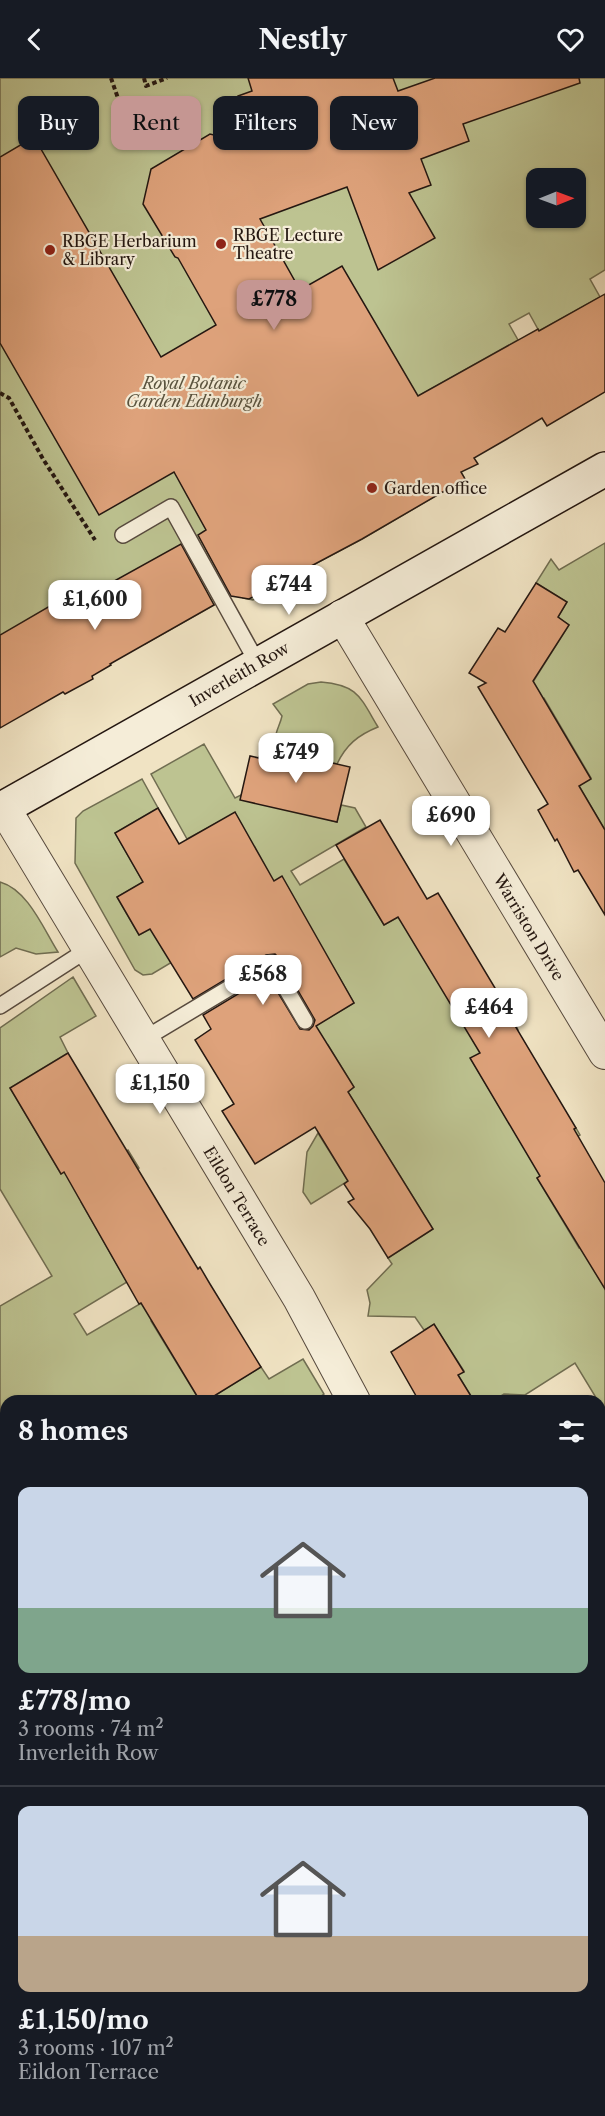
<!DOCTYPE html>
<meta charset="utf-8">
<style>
body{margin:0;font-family:"Libre Caslon Text",serif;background:#20242c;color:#f1f3f6;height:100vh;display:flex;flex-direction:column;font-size:22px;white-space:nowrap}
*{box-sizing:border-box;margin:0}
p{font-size:20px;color:#9ea1a6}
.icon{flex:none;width:33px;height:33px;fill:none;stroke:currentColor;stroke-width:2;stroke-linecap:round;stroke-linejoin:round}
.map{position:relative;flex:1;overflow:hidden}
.panel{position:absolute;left:0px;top:1317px;width:606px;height:722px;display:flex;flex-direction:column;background:#171b24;border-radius:18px 18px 0 0;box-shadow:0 2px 4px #0004}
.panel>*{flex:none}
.hud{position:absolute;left:18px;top:18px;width:570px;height:54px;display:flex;gap:12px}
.needle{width:39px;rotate:89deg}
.buttons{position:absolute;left:526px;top:90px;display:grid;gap:12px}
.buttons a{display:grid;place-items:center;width:60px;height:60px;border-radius:12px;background:#171b24;box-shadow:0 2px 4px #0004;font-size:30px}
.price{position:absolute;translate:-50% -51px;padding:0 14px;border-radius:12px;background:#fff;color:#222;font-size:20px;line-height:39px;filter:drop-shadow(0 2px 3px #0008)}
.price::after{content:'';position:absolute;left:50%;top:36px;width:18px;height:14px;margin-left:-9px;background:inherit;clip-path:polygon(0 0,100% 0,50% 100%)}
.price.current{background:#c59692;color:#111}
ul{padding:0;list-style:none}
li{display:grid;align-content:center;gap:12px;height:318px;padding:0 18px}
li+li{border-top:2px solid #363941}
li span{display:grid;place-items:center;height:186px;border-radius:12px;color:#555}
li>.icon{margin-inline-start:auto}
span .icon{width:108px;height:108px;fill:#fffc;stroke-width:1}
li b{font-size:26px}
h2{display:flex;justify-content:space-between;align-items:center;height:72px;padding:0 18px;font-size:26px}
.pill{padding:0 21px;border-radius:12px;background:#171b24;box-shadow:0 2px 4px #0004;font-size:21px;line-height:54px}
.pill.current{background:#c59692;color:#111}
header{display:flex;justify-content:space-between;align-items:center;height:78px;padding:0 18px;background:#171b24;font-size:27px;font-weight:800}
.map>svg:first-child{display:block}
.green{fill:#bdc391;stroke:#706d51;stroke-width:1.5;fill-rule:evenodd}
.building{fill:#dea27b;stroke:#241711;stroke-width:1.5}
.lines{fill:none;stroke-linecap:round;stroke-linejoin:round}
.lane-casing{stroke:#574a3e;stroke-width:18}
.street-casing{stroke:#574a3e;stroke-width:34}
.secondary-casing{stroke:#241711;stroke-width:36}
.path{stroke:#241711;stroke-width:4;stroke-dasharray:4.5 3;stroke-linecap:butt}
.lane{stroke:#f5edd8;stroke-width:15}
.street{stroke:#f5edd8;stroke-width:32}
.secondary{stroke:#f5edd8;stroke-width:33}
.poi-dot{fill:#8f2418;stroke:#f5edd8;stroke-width:2}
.labels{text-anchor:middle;stroke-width:4.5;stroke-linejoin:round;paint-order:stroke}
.poi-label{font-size:16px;fill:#241711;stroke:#f5edd8;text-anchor:start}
.park-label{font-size:16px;font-style:italic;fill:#5a533e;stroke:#f5edd8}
.street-label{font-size:16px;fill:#241711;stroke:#f5edd8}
</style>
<header><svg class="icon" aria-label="back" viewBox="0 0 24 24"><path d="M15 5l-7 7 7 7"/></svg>Nestly<svg class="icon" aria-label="heart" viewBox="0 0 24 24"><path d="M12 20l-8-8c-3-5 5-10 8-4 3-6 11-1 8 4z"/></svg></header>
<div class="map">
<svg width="605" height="2038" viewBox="0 0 605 2038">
<rect width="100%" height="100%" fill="#f0e3c3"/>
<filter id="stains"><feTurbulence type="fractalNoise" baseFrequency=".00333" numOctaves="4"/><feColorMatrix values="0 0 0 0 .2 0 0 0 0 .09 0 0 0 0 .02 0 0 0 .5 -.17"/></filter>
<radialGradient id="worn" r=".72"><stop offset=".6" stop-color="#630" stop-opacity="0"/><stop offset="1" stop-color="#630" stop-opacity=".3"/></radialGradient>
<g class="green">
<path d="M 0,0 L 605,0 L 605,192 L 590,201 L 600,219 L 539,253 L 529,235 L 509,246 L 518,262 L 418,318 L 465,401 L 362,461 L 258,516 L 258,519 L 253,522 L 243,520 L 239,513 L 145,566 L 138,553 L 0,557 ZM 537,100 L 576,100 L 576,140 L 537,140 Z"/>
<polygon points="605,465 605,752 579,708 591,700 544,620 519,626 569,547 558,539 567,524 536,505 551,481 559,492"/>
<path d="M 321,604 C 358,607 360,619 378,649 C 358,657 346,667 337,686 L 281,673 C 270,658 279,652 282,638 L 273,626 L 308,606 Z"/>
<polygon points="204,666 235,720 241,717 337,744 341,727 355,730 366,749 291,793 300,807 344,781 384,847 398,839 510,935 518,952 471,981 529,1078 576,1050 580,1057 552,1074 559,1087 537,1100 579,1170 600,1157 605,1211 605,1335 600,1323 598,1323 575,1285 525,1317 504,1316 493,1323 474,1323 458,1297 464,1293 434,1247 424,1252 415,1239 368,1238 370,1225 367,1212 392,1186 388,1180 433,1151 348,1014 354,1009 328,967 293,961 354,925 338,897 259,832 152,896 143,897 135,892 75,785 76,740 83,733 142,701 158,730 115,755 143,804 117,819 139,857 208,818 235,735 187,761 151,696"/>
<path d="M 0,804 C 28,812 43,850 58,874 L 36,876 L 16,870 L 0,879 Z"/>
<polygon points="73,899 96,938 60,959 68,975 10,1010 61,1096 95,1076 102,1088 128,1072 139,1090 81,1124 127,1204 74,1236 87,1257 172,1207 151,1243 200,1323 6,1323 6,1644 0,1648 0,1624 5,1620 0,1611 0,1228 52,1198 0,1111 0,950"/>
<polygon points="318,1055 348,1103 311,1126 303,1114 307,1074"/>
<polygon points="303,1281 324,1316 314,1323 206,1323 261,1289 269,1301"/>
<polygon points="600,1517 605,1525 605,1618 600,1609 603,1607 600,1603"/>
<polygon points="605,1764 605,1953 600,1947 600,1767"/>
<polygon points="600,1974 605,1981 605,2038 560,2038 558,2035 553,2038 539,2038 536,2033 600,2032"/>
<polygon points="250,2033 520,2033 511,2038 253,2038"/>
</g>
<g class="building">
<polygon points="248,0 393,0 398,13 435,0 579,0 580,5 463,46 469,63 421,81 431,107 409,115 435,160 378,192 347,109 260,141 300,212 342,188 418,318 538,251 539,253 605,216 605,314 547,348 542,340 507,361 474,380 478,386 461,394 465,401 362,461 249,521 231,518 198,457 206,452 174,394 99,437 0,265 0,79 34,59 161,279 216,247 178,180 175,179 143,126 151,91 210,56 254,67 238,18 252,13"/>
<polygon points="181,466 214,527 110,586 111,587 92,598 93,601 65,616 63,614 0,650 0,557 86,507 91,516"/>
<polygon points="536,505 567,524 558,539 569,547 533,603 591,701 579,708 605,752 605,837 578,792 574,794 557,761 555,763 538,732 548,726 478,609 486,605 469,595 498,550 505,554"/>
<polygon points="262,669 350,689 337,744 240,722 250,678 259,680"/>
<polygon points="158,730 179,766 235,734 274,803 282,798 354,925 316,948 354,1009 348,1014 433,1151 388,1180 370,1151 348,1124 354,1121 344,1106 348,1103 315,1049 255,1086 222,1033 234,1026 195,962 211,951 203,937 268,898 300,951 309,952 313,948 315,942 279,880 275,876 266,877 193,921 150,851 139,857 117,819 143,804 115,755"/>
<polygon points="380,742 427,821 438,815 510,935 508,936 576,1050 574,1051 605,1105 605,1211 537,1100 540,1098 470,980 480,975 398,839 384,847 336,767"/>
<polygon points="68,975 198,1191 200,1189 210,1206 261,1289 206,1323 200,1323 141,1225 139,1226 64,1094 61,1096 10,1010"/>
<polygon points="434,1246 464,1294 458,1297 474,1323 419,1323 391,1274"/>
</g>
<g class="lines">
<defs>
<g id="lane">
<polyline points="123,457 171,429 258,586"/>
<polyline points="0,928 90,870"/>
<polyline points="144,961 271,885 305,943"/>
<polyline points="600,1457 605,1454"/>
</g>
<g id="street">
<polyline points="342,538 605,975"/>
<polyline points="4,730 299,1220 354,1323"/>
<polyline points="0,1948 6,1958"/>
<polyline points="49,2032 52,2038"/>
</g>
<polyline id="secondary" points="0,732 605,391"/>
</defs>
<use href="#lane" class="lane-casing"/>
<use href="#street" class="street-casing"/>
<use href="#secondary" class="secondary-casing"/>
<g class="path">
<polyline points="111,0 132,61"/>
<polyline points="144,0 146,8 167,0"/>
<polyline points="0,315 9,320 43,381 95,462"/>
</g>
<use href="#lane" class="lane"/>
<use href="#street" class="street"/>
<use href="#secondary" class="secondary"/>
</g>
<g class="poi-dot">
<circle cx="221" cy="166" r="6"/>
<circle cx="50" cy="172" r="6"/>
<circle cx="372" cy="410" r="6"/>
</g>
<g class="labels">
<g class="poi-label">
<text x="233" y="163">RBGE Lecture<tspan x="233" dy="18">Theatre</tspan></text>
<text x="62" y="169">RBGE Herbarium<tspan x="62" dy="18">&amp; Library</tspan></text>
<text x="384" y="416">Garden office</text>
</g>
<g class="park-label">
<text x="194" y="311">Royal Botanic<tspan x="194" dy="18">Garden Edinburgh</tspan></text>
</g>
<g class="street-label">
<text transform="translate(239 596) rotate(-30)" y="6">Inverleith Row</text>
<text transform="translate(529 849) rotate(59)" y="6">Warriston Drive</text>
<text transform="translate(237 1118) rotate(59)" y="6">Eildon Terrace</text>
</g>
</g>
<rect width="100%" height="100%" filter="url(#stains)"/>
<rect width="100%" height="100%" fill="url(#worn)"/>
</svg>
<div class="buttons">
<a><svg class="needle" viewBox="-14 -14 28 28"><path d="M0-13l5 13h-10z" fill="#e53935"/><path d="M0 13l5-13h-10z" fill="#9ea1a6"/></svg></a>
</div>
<b class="price current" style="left:274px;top:253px">£778</b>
<b class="price" style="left:289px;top:538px">£744</b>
<b class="price" style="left:95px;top:553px">£1,600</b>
<b class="price" style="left:296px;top:706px">£749</b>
<b class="price" style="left:451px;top:769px">£690</b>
<b class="price" style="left:263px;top:928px">£568</b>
<b class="price" style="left:489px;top:961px">£464</b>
<b class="price" style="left:160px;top:1037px">£1,150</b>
<div class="hud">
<a class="pill">Buy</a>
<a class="pill current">Rent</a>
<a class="pill">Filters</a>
<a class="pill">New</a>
</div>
<section class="panel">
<h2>8 homes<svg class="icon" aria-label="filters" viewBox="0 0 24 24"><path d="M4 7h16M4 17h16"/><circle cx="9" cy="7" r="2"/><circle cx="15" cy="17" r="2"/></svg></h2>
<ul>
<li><span style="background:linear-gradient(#c9d6e8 65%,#7fa58c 0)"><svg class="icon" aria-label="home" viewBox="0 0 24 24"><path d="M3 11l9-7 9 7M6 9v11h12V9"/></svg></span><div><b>£778/mo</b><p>3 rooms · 74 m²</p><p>Inverleith Row</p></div></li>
<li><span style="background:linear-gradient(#c9d6e8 70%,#b9a48a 0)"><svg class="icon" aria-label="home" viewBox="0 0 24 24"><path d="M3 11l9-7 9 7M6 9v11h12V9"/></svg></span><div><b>£1,150/mo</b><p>3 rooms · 107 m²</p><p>Eildon Terrace</p></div></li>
</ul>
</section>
</div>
